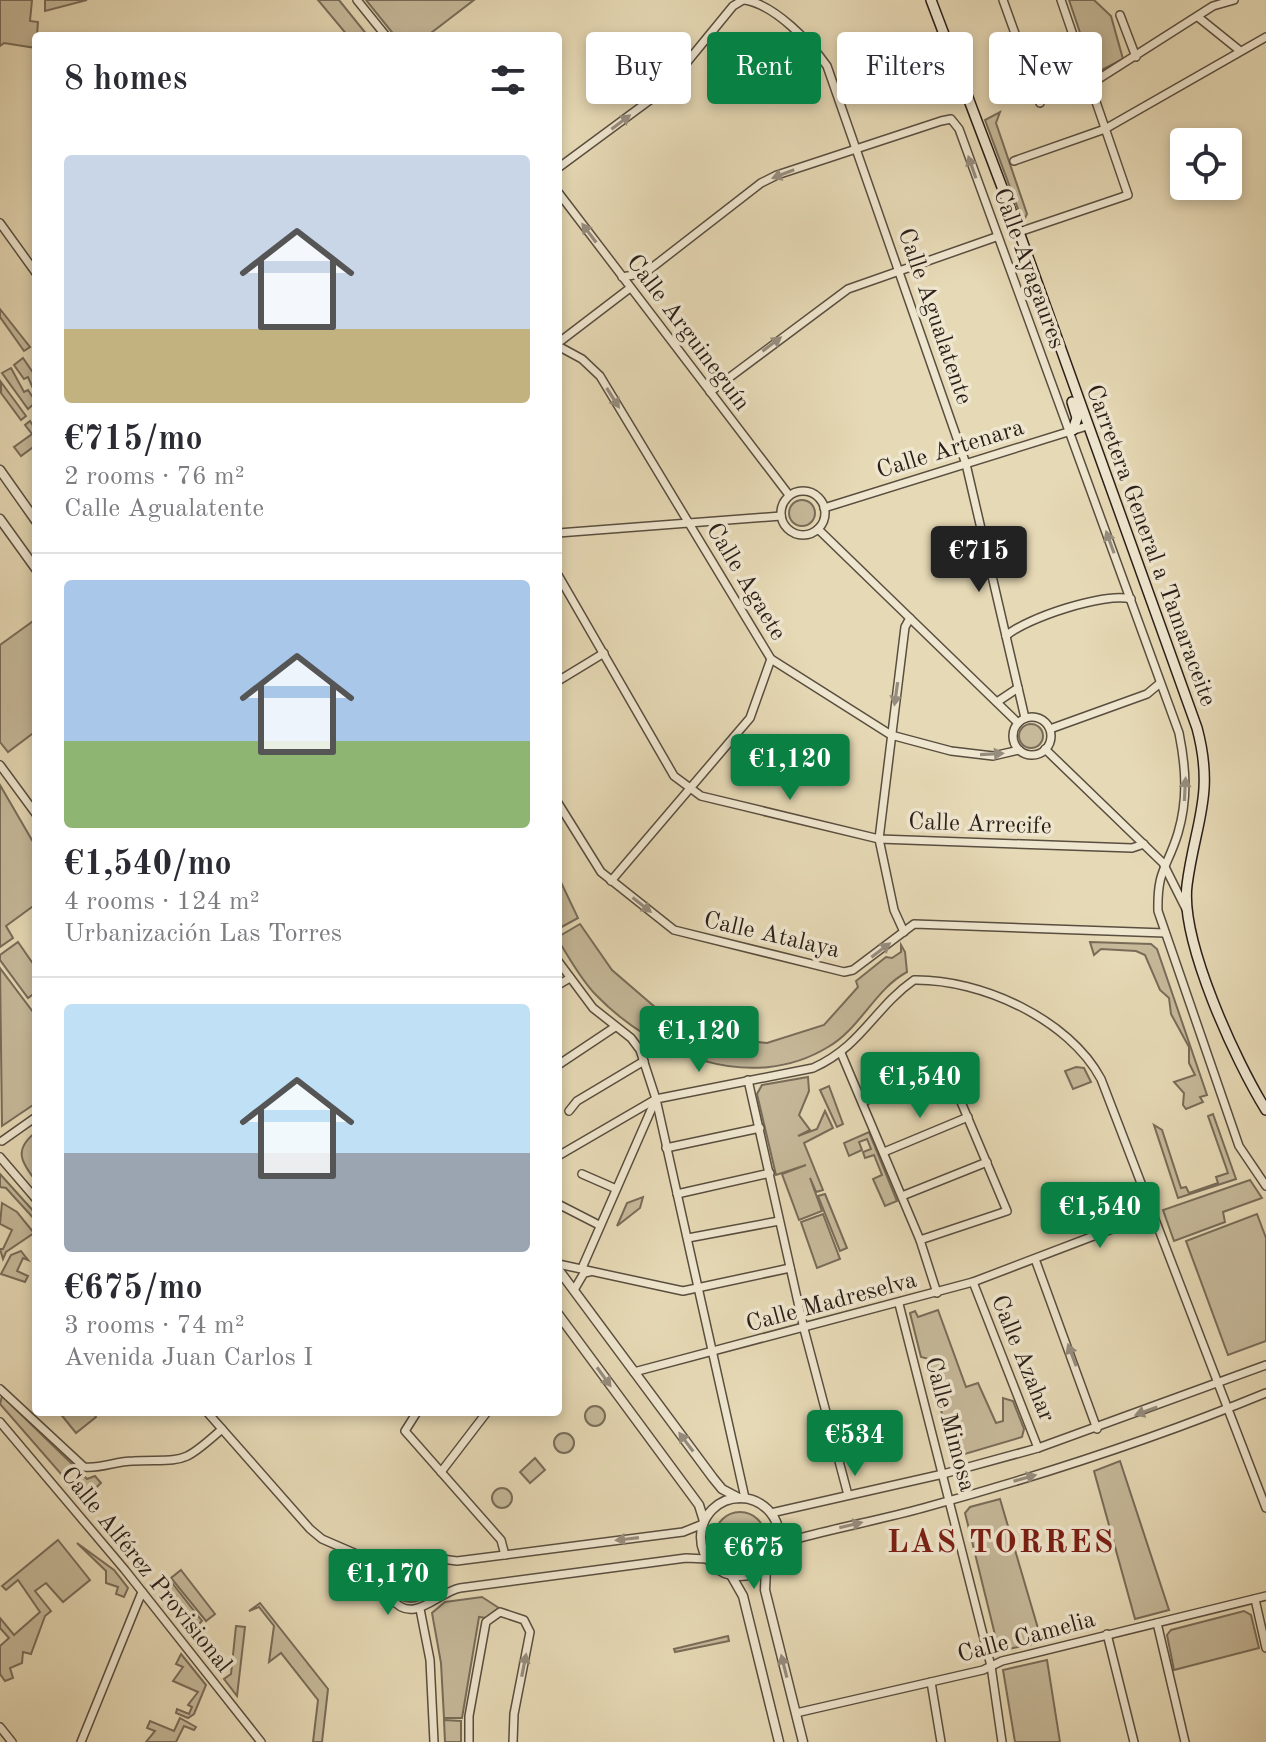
<!DOCTYPE html>
<meta charset="utf-8">
<style>
body{margin:0;font-family:"Old Standard TT",serif;background:#f7f7f7;color:#2b2b33;height:100vh;display:flex;flex-direction:column;font-size:30px;white-space:nowrap}
*{box-sizing:border-box;margin:0}
p{font-size:26px;color:#7c7c81}
.icon{flex:none;width:44px;height:44px;fill:none;stroke:currentColor;stroke-width:2;stroke-linecap:round;stroke-linejoin:round}
.map{position:relative;flex:1;overflow:hidden}
.side{position:absolute;left:32px;top:32px;width:530px;height:1384px;display:flex;flex-direction:column;background:#fff;border-radius:8px;box-shadow:0 4px 12px #0003}
.side>*{flex:none}
.hud{position:absolute;left:586px;top:32px;width:560px;height:72px;display:flex;gap:16px}
.tools{position:absolute;left:1170px;top:128px;display:grid;gap:16px}
.tools a{display:grid;place-items:center;width:72px;height:72px;border-radius:8px;background:#fff;box-shadow:0 4px 12px #0003;font-size:40px}
.price{position:absolute;translate:-50% -68px;padding:0 18px;border-radius:8px;background:#0b8043;color:#fff;font-size:26px;line-height:52px;filter:drop-shadow(0 2px 4px #0008)}
.price::after{content:'';position:absolute;left:50%;top:48px;width:24px;height:18px;margin-left:-12px;background:inherit;clip-path:polygon(0 0,100% 0,50% 100%)}
.price.active{background:#222;color:#fff}
ul{padding:0;list-style:none}
li{display:grid;align-content:center;gap:16px;height:424px;padding:0 32px}
li+li{border-top:2px solid #e1e1e2}
li span{display:grid;place-items:center;height:248px;border-radius:8px;color:#555}
li>.icon{margin-inline-start:auto}
span .icon{width:144px;height:144px;fill:#fffc;stroke-width:1}
li b{font-size:34px}
h2{display:flex;justify-content:space-between;align-items:center;height:96px;padding:0 32px;font-size:34px}
.chip{padding:0 28px;border-radius:8px;background:#fff;box-shadow:0 4px 12px #0003;font-size:28px;line-height:72px}
.chip.active{background:#0b8043;color:#fff}
.map>svg:first-child{display:block}
.green{fill:#c6b99a;stroke:#786c59;stroke-width:2}
.lines{fill:none;stroke-linecap:round;stroke-linejoin:round}
.minor-casing{stroke:#594e3f;stroke-width:10}
.tertiary-casing{stroke:#594e3f;stroke-width:11}
.secondary-casing{stroke:#2a1f18;stroke-width:12}
.minor{stroke:#efe6cf;stroke-width:7}
.tertiary{stroke:#efe6cf;stroke-width:8}
.secondary{stroke:#efe6cf;stroke-width:9}
.oneway{fill:#968c7d}
.labels{text-anchor:middle;stroke-width:7;stroke-linejoin:round;paint-order:stroke}
.street-label{font-size:24px;fill:#2a1f18;stroke:#efe6cf}
.district-label{font-size:32px;font-weight:bold;letter-spacing:2px;fill:#7a1f14;stroke:#efe6cf}
</style>
<div class="map">
<svg width="1266" height="1742" viewBox="0 0 1266 1742">
<rect width="100%" height="100%" fill="#e6d9b5"/>
<filter id="stains"><feTurbulence type="fractalNoise" baseFrequency=".0025" numOctaves="4"/><feColorMatrix values="0 0 0 0 .2 0 0 0 0 .09 0 0 0 0 .02 0 0 0 .5 -.17"/></filter>
<radialGradient id="worn" r=".72"><stop offset=".6" stop-color="#630" stop-opacity="0"/><stop offset="1" stop-color="#630" stop-opacity=".3"/></radialGradient>
<g class="green">
<polygon points="0,0 32,0 30,21 38,22 36,48 4,43 0,46"/>
<polygon points="45,0 87,0 45,11"/>
<polygon points="318,0 339,0 368,36 348,36"/>
<polygon points="366,0 474,0 427,36 395,36"/>
<polygon points="1069,0 1094,0 1111,16 1123,59 1094,74"/>
<polygon points="1000,112 996,123 1027,214 1025,218 1021,217 985,120"/>
<polygon points="0,309 30,347 24,351 0,317"/>
<polygon points="23,358 36,377 36,395 28,377 24,379 14,365"/>
<polygon points="11,368 24,392 28,390 36,402 28,409 2,373"/>
<polygon points="1,382 26,416 21,420 1,393"/>
<polygon points="30,421 36,430 36,445 21,456 14,447 32,434 25,425"/>
<circle cx="802" cy="513" r="13"/>
<polygon points="36,619 36,731 8,752 0,742 0,645"/>
<circle cx="1031" cy="736" r="12"/>
<polygon points="0,785 36,847 36,904 6,926 13,938 0,947"/>
<polygon points="558,876 578,918 558,929"/>
<path d="M 580,924 L 612,970 L 685,1033 L 767,1043 L 824,1025 L 858,987 L 856,981 L 886,957 L 892,958 L 901,952 L 901,945 L 905,952 L 907,972 C 875,989 860,1029 828,1047 C 751,1094 654,1055 596,995 C 581,980 570,959 558,940 L 558,937 Z"/>
<polygon points="18,942 36,968 36,992 28,998 0,960 0,955"/>
<polygon points="1090,942 1151,944 1157,949 1207,1095 1200,1097 1203,1102 1186,1109 1183,1105 1184,1093 1174,1082 1195,1075 1189,1063 1189,1047 1171,1014 1169,998 1160,990 1145,955 1136,951 1101,949 1094,955"/>
<polygon points="0,968 36,1016 36,1103 2,1126"/>
<polygon points="1076,1067 1084,1068 1091,1082 1073,1089 1065,1071"/>
<polygon points="808,1077 809,1091 799,1115 810,1130 798,1136 817,1129 825,1111 833,1128 804,1143 823,1190 816,1192 810,1178 822,1211 799,1220 782,1174 806,1165 776,1175 757,1094 762,1085"/>
<polygon points="829,1086 843,1124 837,1127 820,1090"/>
<polygon points="1213,1114 1236,1179 1178,1198 1154,1125 1162,1130 1181,1188 1186,1187 1189,1193 1218,1183 1216,1177 1228,1173 1208,1116"/>
<path d="M 36,1132 L 36,1181 C 20,1161 14,1149 36,1132 Z"/>
<polygon points="869,1132 897,1201 885,1206 873,1179 882,1175 874,1155 865,1158 863,1152 871,1149 867,1139 859,1142 862,1150 849,1156 844,1143"/>
<polygon points="0,1174 36,1214 36,1221 6,1188 0,1187"/>
<polygon points="1250,1180 1262,1198 1223,1212 1225,1222 1174,1241 1163,1210"/>
<polygon points="825,1194 847,1248 840,1251 818,1196"/>
<polygon points="643,1197 640,1208 617,1226 627,1203"/>
<polygon points="2,1203 17,1212 34,1233 6,1252 3,1259 0,1249 3,1249 12,1230 0,1224"/>
<polygon points="823,1214 840,1259 817,1268 801,1222"/>
<polygon points="1257,1214 1266,1238 1266,1341 1228,1355 1186,1241"/>
<polygon points="21,1251 28,1260 23,1258 17,1271 28,1276 25,1282 1,1274 11,1255"/>
<polygon points="938,1310 966,1387 978,1383 996,1423 1003,1421 1003,1398 1013,1401 1024,1429 1022,1437 958,1456 951,1452 929,1359 921,1357 910,1313 915,1311 918,1317"/>
<polygon points="2,1396 73,1465 61,1474 0,1404"/>
<circle cx="595" cy="1416" r="10"/>
<polygon points="59,1412 92,1412 96,1417 76,1433"/>
<circle cx="564" cy="1443" r="10"/>
<polygon points="535,1458 545,1470 530,1483 520,1472"/>
<polygon points="1120,1461 1169,1610 1135,1619 1094,1471"/>
<polygon points="83,1475 87,1479 95,1476 101,1483 84,1499 72,1484"/>
<circle cx="502" cy="1498" r="10"/>
<polygon points="1000,1499 1042,1642 999,1651 965,1513 970,1507"/>
<circle cx="740" cy="1537" r="25"/>
<polygon points="58,1540 90,1580 63,1602 46,1583 35,1591 51,1611 45,1616 31,1654 23,1652 22,1663 10,1668 13,1678 5,1681 0,1674 0,1646 9,1638 0,1628 0,1618 14,1635 40,1612 18,1580 6,1590 2,1586"/>
<polygon points="77,1543 114,1570 128,1588 124,1597 116,1594 118,1587 106,1583 106,1571"/>
<circle cx="411" cy="1580" r="22"/>
<polygon points="181,1570 215,1614 206,1621 171,1578"/>
<polygon points="169,1579 202,1621 197,1626 172,1597 172,1591 162,1585"/>
<polygon points="482,1597 499,1608 486,1618 479,1617 462,1718 444,1718 441,1663 432,1613 445,1602"/>
<polygon points="260,1603 328,1689 322,1742 313,1742 318,1700 281,1653 269,1662 274,1626 259,1607 249,1611"/>
<polygon points="1244,1611 1251,1615 1259,1648 1174,1670 1167,1635 1171,1630"/>
<polygon points="236,1626 245,1627 237,1696 224,1679 231,1674"/>
<polygon points="728,1636 729,1641 675,1652 674,1649"/>
<polygon points="181,1654 206,1685 194,1714 188,1718 176,1713 177,1709 189,1714 192,1707 188,1705 198,1692 173,1681 183,1667 176,1664"/>
<polygon points="1047,1660 1060,1742 1015,1742 1003,1670"/>
<polygon points="180,1718 196,1727 194,1730 184,1726 176,1742 146,1742 155,1731 147,1728 150,1721 174,1731"/>
<polygon points="444,1720 461,1721 461,1742 445,1742"/>
</g>
<g class="lines">
<defs>
<g id="minor">
<polyline points="357,0 386,36"/>
<path d="M 745,0 C 775,5 810,42 827,66 L 966,464 L 1025,718"/>
<polyline points="1003,0 1040,103"/>
<polyline points="1120,15 1136,57"/>
<polyline points="1198,17 1239,50"/>
<polyline points="1089,85 1213,6 1234,0"/>
<polyline points="1014,161 1105,129 1266,37"/>
<polyline points="558,168 665,89 733,6 743,0"/>
<polyline points="558,192 789,495"/>
<polyline points="0,223 36,273"/>
<polyline points="1019,232 1128,195 1061,0"/>
<path d="M 622,277 L 645,273 L 761,183 L 777,175 L 941,121 L 951,119 L 959,129 L 1179,733 C 1186,768 1188,799 1178,833 C 1167,869 1157,869 1158,911 L 1239,1146 L 1266,1186"/>
<polyline points="558,343 630,288"/>
<polyline points="558,346 582,359 600,376 771,659 891,735 951,751 993,756 1019,750"/>
<polyline points="710,392 848,289 996,237"/>
<circle cx="803" cy="513" r="22"/>
<polyline points="824,508 1087,426"/>
<polyline points="818,529 1018,723"/>
<polyline points="558,533 781,516"/>
<polyline points="558,575 674,776 701,796 879,839 1132,848 1144,844"/>
<path d="M 1006,636 C 1026,618 1105,592 1131,599"/>
<polyline points="558,681 604,653"/>
<polyline points="997,702 1018,688"/>
<circle cx="1032" cy="736" r="19"/>
<polyline points="1050,729 1147,694 1159,684"/>
<polyline points="1045,749 1163,863 1187,911"/>
<polyline points="0,765 36,814"/>
<polyline points="558,803 601,872 674,930 844,972 853,970 914,924 1165,933"/>
<polyline points="611,881 750,718 771,659"/>
<polyline points="904,932 894,910 879,839 905,627 910,618"/>
<polyline points="558,961 593,1008 631,1038 640,1050 656,1099 745,1498"/>
<polyline points="558,985 570,978"/>
<polyline points="841,1053 920,1240 937,1293"/>
<polyline points="558,1065 615,1027"/>
<polyline points="748,1080 804,1329 848,1495"/>
<polyline points="863,1102 945,1064 1007,1211 920,1240"/>
<polyline points="569,1111 577,1101 644,1061"/>
<polyline points="2,1141 36,1117"/>
<polyline points="666,1148 760,1128"/>
<polyline points="884,1152 968,1117"/>
<path d="M 558,1156 L 656,1099 L 813,1068 C 862,1046 874,1008 914,980 C 981,979 1069,1019 1101,1079 L 1266,1508"/>
<polyline points="0,1157 36,1199"/>
<polyline points="582,1174 614,1188"/>
<polyline points="677,1194 770,1173"/>
<polyline points="902,1196 987,1162"/>
<polyline points="558,1204 599,1225"/>
<polyline points="688,1238 779,1221"/>
<polyline points="1035,1259 1097,1429"/>
<polyline points="558,1264 683,1291 790,1268"/>
<polyline points="582,1268 655,1101"/>
<polyline points="973,1282 1038,1448"/>
<polyline points="574,1290 584,1273 589,1272"/>
<polyline points="899,1304 991,1666 1002,1742"/>
<polyline points="634,1372 973,1282 1154,1213"/>
<path d="M 0,1389 L 84,1467 C 101,1469 116,1461 133,1461 C 185,1459 181,1466 222,1429"/>
<polyline points="207,1412 310,1529 322,1539 389,1568"/>
<polyline points="417,1412 405,1431 501,1540 505,1555"/>
<polyline points="0,1422 125,1570 261,1742"/>
<polyline points="441,1472 487,1412"/>
<polyline points="771,1513 943,1474 1038,1448 1266,1365"/>
<path d="M 703,1524 L 683,1532 L 457,1561 L 411,1555 L 389,1568 C 385,1579 384,1589 392,1599 C 413,1626 438,1592 460,1588 L 686,1558 L 707,1559"/>
<path d="M 778,1548 L 792,1540 C 835,1528 880,1520 923,1508 C 1040,1476 1154,1439 1266,1393"/>
<polyline points="428,1559 440,1578 435,1598"/>
<polyline points="1255,1599 1266,1648"/>
<polyline points="420,1609 430,1660 434,1742"/>
<polyline points="1157,1623 1185,1742"/>
<polyline points="1107,1634 1134,1742"/>
<polyline points="931,1682 941,1742"/>
<polyline points="796,1713 983,1670 1002,1661 1266,1596"/>
<polyline points="0,1727 12,1742"/>
<polyline points="81,1742 142,1592"/>
<polyline points="469,1742 469,1716 486,1622 500,1612 524,1620 530,1632 514,1714 513,1742"/>
</g>
<g id="tertiary">
<polyline points="0,470 36,521"/>
<polyline points="0,519 36,569"/>
<polyline points="558,1269 713,1478 722,1489 739,1498"/>
<polyline points="558,1314 699,1505 704,1521"/>
<circle cx="740" cy="1537" r="39"/>
<polyline points="766,1567 765,1590 803,1742"/>
<polyline points="731,1575 743,1596 779,1742"/>
</g>
<g id="secondary">
<path d="M 931,0 L 1019,232 L 1197,728 C 1215,795 1195,823 1187,885 C 1180,941 1236,1062 1266,1110"/>
<polyline points="1072,402 1077,418 1073,430"/>
</g>
</defs>
<use href="#minor" class="minor-casing"/>
<use href="#tertiary" class="tertiary-casing"/>
<use href="#secondary" class="secondary-casing"/>
<use href="#minor" class="minor"/>
<use href="#tertiary" class="tertiary"/>
<use href="#secondary" class="secondary"/>
</g>
<defs><path id="oneway-solid" d="M-6-.8H1V-3.2L6.5 0L1 3.2V.8H-6Z" transform="scale(2)"/></defs>
<g class="oneway">
<use href="#oneway-solid" transform="translate(621 122) rotate(-37)"/>
<use href="#oneway-solid" transform="translate(972 167) rotate(-109)"/>
<use href="#oneway-solid" transform="translate(783 174) rotate(159)"/>
<use href="#oneway-solid" transform="translate(589 233) rotate(-127)"/>
<use href="#oneway-solid" transform="translate(772 344) rotate(-37)"/>
<use href="#oneway-solid" transform="translate(613 398) rotate(58)"/>
<use href="#oneway-solid" transform="translate(1110 542) rotate(-110)"/>
<use href="#oneway-solid" transform="translate(896 694) rotate(98)"/>
<use href="#oneway-solid" transform="translate(992 754) rotate(-3)"/>
<use href="#oneway-solid" transform="translate(1185 789) rotate(-87)"/>
<use href="#oneway-solid" transform="translate(642 905) rotate(38)"/>
<use href="#oneway-solid" transform="translate(881 950) rotate(-37)"/>
<use href="#oneway-solid" transform="translate(1072 1355) rotate(-111)"/>
<use href="#oneway-solid" transform="translate(604 1377) rotate(54)"/>
<use href="#oneway-solid" transform="translate(1146 1411) rotate(160)"/>
<use href="#oneway-solid" transform="translate(686 1442) rotate(-127)"/>
<use href="#oneway-solid" transform="translate(1025 1478) rotate(-16)"/>
<use href="#oneway-solid" transform="translate(851 1525) rotate(-13)"/>
<use href="#oneway-solid" transform="translate(627 1539) rotate(173)"/>
<use href="#oneway-solid" transform="translate(524 1665) rotate(-79)"/>
<use href="#oneway-solid" transform="translate(784 1666) rotate(-104)"/>
</g>
<g class="labels">
<g class="street-label">
<text transform="translate(1030 268) rotate(70)" y="8">Calle Ayagaures</text>
<text transform="translate(936 316) rotate(71)" y="8">Calle Agualatente</text>
<text transform="translate(689 332) rotate(53)" y="8">Calle Arguineguín</text>
<text transform="translate(950 448) rotate(-17)" y="8">Calle Artenara</text>
<text transform="translate(1152 545) rotate(70)" y="8">Carretera General a Tamaraceite</text>
<text transform="translate(747 581) rotate(59)" y="8">Calle Agaete</text>
<text transform="translate(980 823) rotate(2)" y="8">Calle Arrecife</text>
<text transform="translate(772 934) rotate(13)" y="8">Calle Atalaya</text>
<text transform="translate(831 1301) rotate(-15)" y="8">Calle Madreselva</text>
<text transform="translate(1024 1358) rotate(68)" y="8">Calle Azahar</text>
<text transform="translate(951 1424) rotate(75)" y="8">Calle Mimosa</text>
<text transform="translate(147 1569) rotate(51)" y="8">Calle Alférez Provisional</text>
<text transform="translate(1026 1636) rotate(-15)" y="8">Calle Camelia</text>
</g>
<g class="district-label">
<text x="1001" y="1552">LAS TORRES</text>
</g>
</g>
<rect width="100%" height="100%" filter="url(#stains)"/>
<rect width="100%" height="100%" fill="url(#worn)"/>
</svg>
<div class="tools">
<a><svg class="icon" aria-label="locate" viewBox="0 0 24 24"><circle cx="12" cy="12" r="6"/><path d="M12 2v4M12 18v4M2 12h4M18 12h4"/></svg></a>
</div>
<b class="price active" style="left:979px;top:594px">€715</b>
<b class="price" style="left:790px;top:802px">€1,120</b>
<b class="price" style="left:699px;top:1074px">€1,120</b>
<b class="price" style="left:920px;top:1120px">€1,540</b>
<b class="price" style="left:1100px;top:1250px">€1,540</b>
<b class="price" style="left:855px;top:1478px">€534</b>
<b class="price" style="left:754px;top:1591px">€675</b>
<b class="price" style="left:388px;top:1617px">€1,170</b>
<div class="hud">
<a class="chip">Buy</a>
<a class="chip active">Rent</a>
<a class="chip">Filters</a>
<a class="chip">New</a>
</div>
<section class="side">
<h2>8 homes<svg class="icon" aria-label="filters" viewBox="0 0 24 24"><path d="M4 7h16M4 17h16"/><circle cx="9" cy="7" r="2"/><circle cx="15" cy="17" r="2"/></svg></h2>
<ul>
<li><span style="background:linear-gradient(#c9d6e8 70%,#c2b280 0)"><svg class="icon" aria-label="home" viewBox="0 0 24 24"><path d="M3 11l9-7 9 7M6 9v11h12V9"/></svg></span><div><b>€715/mo</b><p>2 rooms · 76 m²</p><p>Calle Agualatente</p></div></li>
<li><span style="background:linear-gradient(#a9c7e8 65%,#8fb573 0)"><svg class="icon" aria-label="home" viewBox="0 0 24 24"><path d="M3 11l9-7 9 7M6 9v11h12V9"/></svg></span><div><b>€1,540/mo</b><p>4 rooms · 124 m²</p><p>Urbanización Las Torres</p></div></li>
<li><span style="background:linear-gradient(#bfe0f5 60%,#9aa5b1 0)"><svg class="icon" aria-label="home" viewBox="0 0 24 24"><path d="M3 11l9-7 9 7M6 9v11h12V9"/></svg></span><div><b>€675/mo</b><p>3 rooms · 74 m²</p><p>Avenida Juan Carlos I</p></div></li>
</ul>
</section>
</div>
